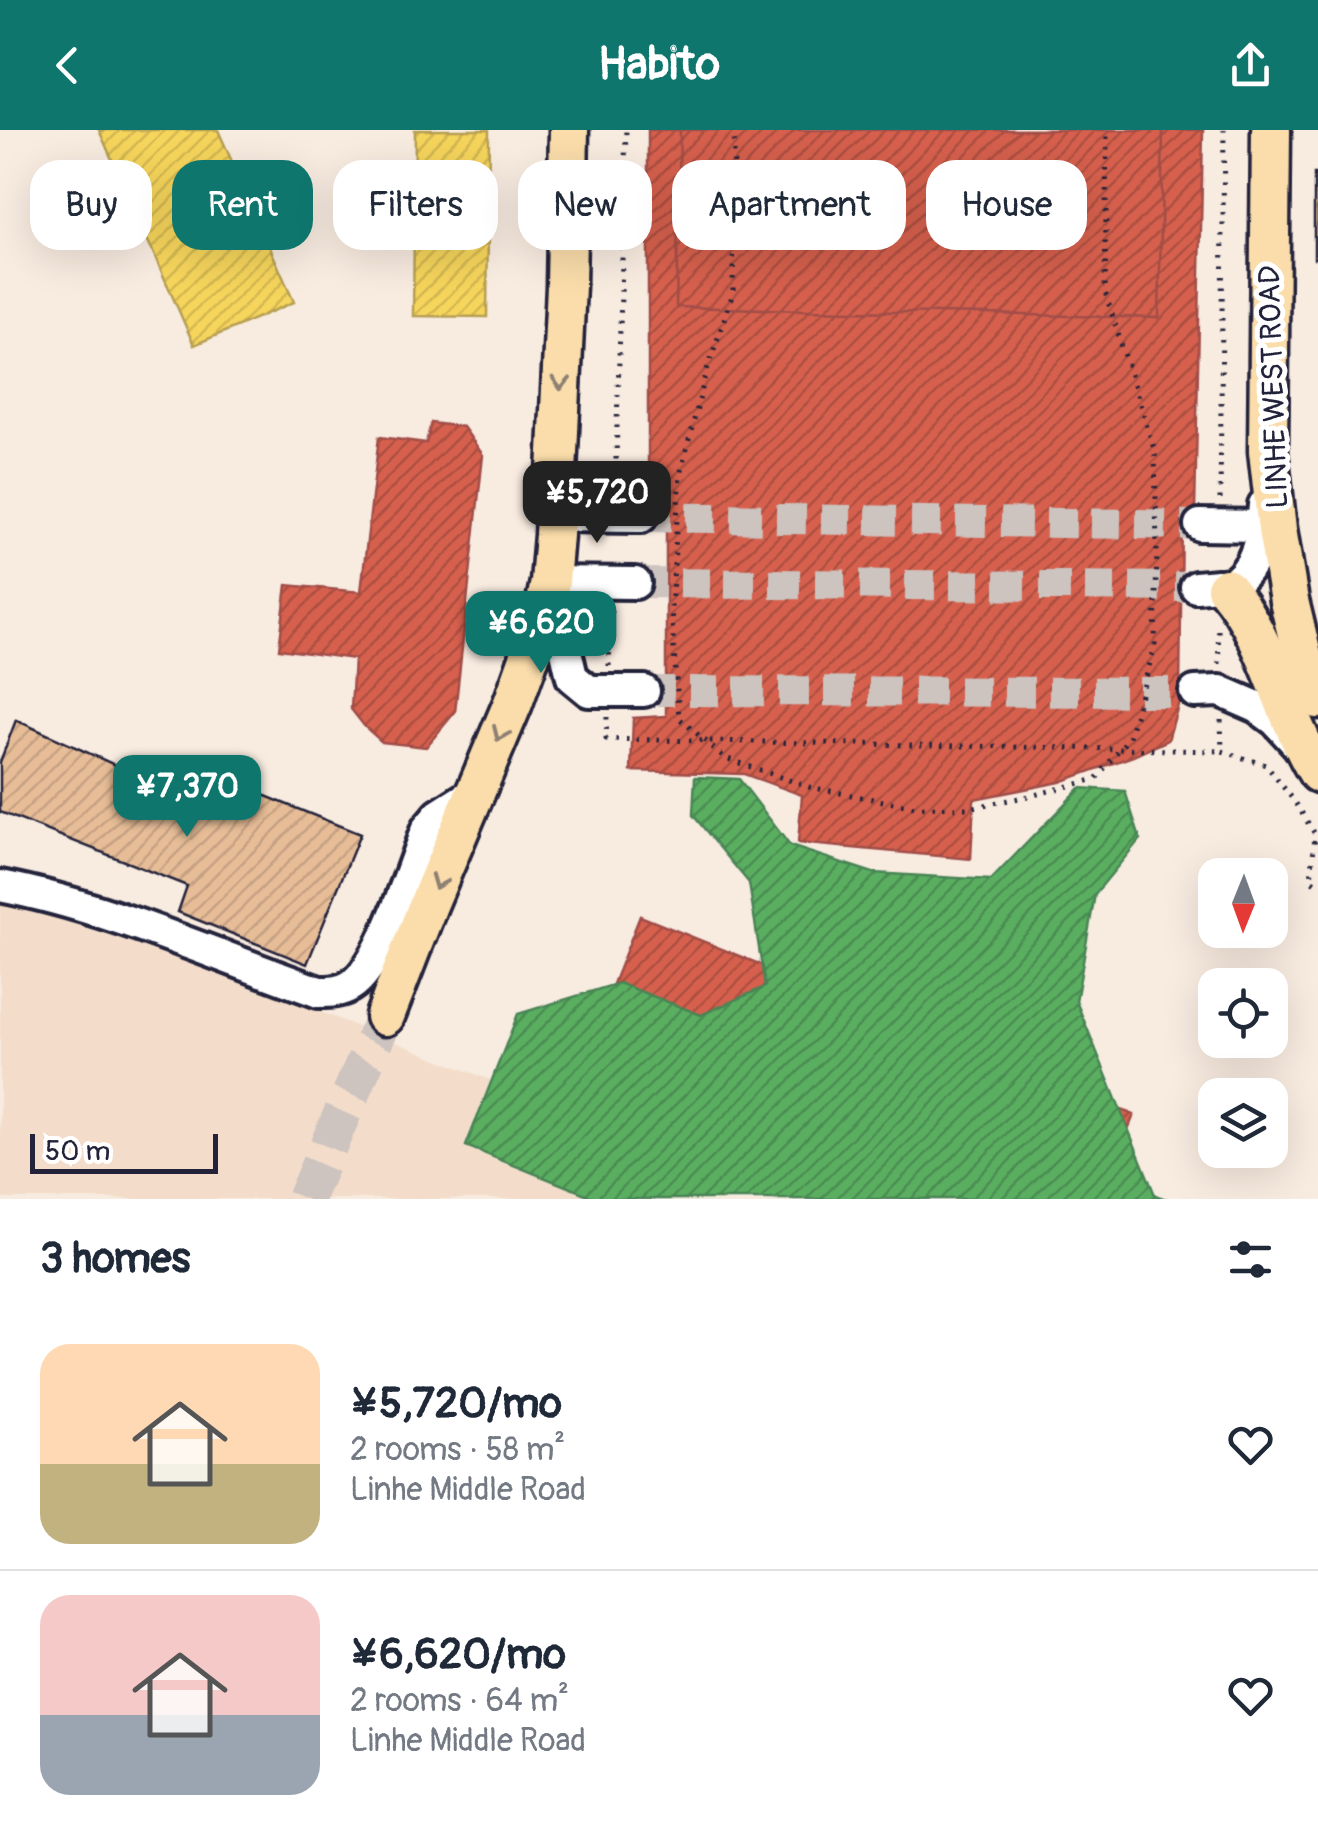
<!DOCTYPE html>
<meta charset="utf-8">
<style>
body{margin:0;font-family:Pangolin,sans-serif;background:#f2f2f3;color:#1f2937;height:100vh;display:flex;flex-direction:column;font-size:38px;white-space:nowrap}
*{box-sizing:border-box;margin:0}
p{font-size:32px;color:#747a83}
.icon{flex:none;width:55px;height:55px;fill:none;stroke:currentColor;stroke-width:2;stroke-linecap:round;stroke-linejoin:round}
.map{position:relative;height:1069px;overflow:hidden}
.side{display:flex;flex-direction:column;background:#fff;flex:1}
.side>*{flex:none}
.guide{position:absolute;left:30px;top:30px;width:1260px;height:90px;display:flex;gap:20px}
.needle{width:65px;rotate:181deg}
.controls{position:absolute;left:1198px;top:728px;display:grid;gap:20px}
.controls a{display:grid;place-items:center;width:90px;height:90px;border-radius:20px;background:#fff;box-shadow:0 10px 40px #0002;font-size:50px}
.scale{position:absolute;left:30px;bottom:25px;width:188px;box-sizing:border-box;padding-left:10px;border:5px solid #22223b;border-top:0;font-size:28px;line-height:35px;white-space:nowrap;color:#22223b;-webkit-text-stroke:8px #fff;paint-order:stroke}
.price{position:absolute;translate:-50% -85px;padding:0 22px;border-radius:20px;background:#0f766e;color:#fff;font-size:32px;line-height:65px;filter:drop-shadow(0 2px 5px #0008)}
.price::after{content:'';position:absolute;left:50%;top:60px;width:30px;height:22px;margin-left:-15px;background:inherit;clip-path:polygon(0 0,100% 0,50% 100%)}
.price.on{background:#222;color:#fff}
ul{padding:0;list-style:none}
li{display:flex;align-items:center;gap:30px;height:250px;padding:0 40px}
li+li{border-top:2px solid #e0e1e3}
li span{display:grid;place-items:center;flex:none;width:280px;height:200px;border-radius:30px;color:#555}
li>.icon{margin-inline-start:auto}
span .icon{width:120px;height:120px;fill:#fffc;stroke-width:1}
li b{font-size:42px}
h2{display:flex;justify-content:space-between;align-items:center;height:120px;padding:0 40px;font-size:42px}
.tag{padding:0 35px;border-radius:30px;background:#fff;box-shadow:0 10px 40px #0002;font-size:35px;line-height:90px}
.tag.on{background:#0f766e;color:#fff}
header{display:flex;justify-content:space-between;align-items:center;height:130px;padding:0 40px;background:#0f766e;color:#fff;font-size:45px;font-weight:700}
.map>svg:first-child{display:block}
.built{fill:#f3ddca}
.homes{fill:url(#homes-hatch);stroke:#b69f52;stroke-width:2.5}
.shops{fill:url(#shops-hatch);stroke:#a04d48;stroke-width:2.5}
.public{fill:url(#public-hatch);stroke:#498456;stroke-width:2.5}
.building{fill:url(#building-hatch);stroke:#22223b;stroke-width:2.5}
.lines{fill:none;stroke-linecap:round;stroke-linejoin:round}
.minor-tunnel{stroke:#cdc3bf;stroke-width:30;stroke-dasharray:30 15;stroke-linecap:butt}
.major-tunnel{stroke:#cdc3bf;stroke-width:38;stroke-dasharray:38 19;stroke-linecap:butt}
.minor-casing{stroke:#22223b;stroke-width:38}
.major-casing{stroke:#22223b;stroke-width:45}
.path{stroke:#22223b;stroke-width:5;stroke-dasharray:2.5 8;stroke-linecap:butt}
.minor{stroke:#fff;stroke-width:30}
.major{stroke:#fbddab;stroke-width:38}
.oneway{stroke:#8e8073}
.labels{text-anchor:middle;stroke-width:10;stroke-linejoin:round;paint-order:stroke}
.street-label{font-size:30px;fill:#22223b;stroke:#fff}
</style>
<header><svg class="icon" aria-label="back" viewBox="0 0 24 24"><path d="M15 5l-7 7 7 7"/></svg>Habito<svg class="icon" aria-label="share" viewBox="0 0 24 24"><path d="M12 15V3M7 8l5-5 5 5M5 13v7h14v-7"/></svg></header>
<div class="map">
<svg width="1318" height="1069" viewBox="0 0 1318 1069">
<defs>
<pattern id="homes-hatch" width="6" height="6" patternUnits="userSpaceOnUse" patternTransform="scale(2.5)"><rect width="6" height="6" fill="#f6d55c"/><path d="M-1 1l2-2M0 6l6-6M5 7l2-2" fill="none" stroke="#d3b751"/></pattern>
<pattern id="shops-hatch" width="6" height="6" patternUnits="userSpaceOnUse" patternTransform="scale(2.5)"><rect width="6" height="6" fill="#d6604d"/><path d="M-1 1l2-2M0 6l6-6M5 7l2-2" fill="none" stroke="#ad4f41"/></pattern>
<pattern id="public-hatch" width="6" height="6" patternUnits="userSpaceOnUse" patternTransform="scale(2.5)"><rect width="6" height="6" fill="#5aae61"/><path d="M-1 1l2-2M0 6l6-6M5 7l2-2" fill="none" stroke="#4a8d51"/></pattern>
<pattern id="building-hatch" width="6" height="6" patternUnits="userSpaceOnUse" patternTransform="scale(2.5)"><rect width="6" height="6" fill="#e7bd97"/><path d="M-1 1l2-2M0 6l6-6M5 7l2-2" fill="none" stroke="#c6a283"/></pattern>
</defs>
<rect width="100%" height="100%" fill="#f8ebe0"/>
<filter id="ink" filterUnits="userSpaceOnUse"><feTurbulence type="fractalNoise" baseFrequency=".01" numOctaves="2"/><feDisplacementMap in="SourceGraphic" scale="20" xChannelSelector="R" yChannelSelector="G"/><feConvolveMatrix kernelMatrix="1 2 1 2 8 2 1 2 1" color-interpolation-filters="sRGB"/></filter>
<g filter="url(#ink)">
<polygon class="built" points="0,768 120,801 785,1069 0,1069"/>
<g class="homes">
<polygon points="99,0 218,0 294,172 194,215"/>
<polygon points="415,0 489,0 487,187 413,186"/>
</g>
<g class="shops">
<polygon points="648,0 1203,0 1195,381 1182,382 1180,568 1168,610 1133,626 1060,652 974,669 971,729 798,713 802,665 744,644 631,641 633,588 666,586 666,359 648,359"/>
<polygon points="680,0 1163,0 1159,188 676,177"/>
<polygon points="431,293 463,297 483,325 455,582 426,617 382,612 365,597 351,579 354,529 279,519 287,455 361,462 379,307 426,313"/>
<polygon points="640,786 1134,985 1102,1063 609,864"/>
<circle cx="898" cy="940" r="76"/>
</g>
<polygon class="public" points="695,647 739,649 790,716 873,743 991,750 1080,658 1125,661 1140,709 1095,764 1076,871 1155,1065 1166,1069 598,1069 466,1016 518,884 619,853 701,885 765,857 749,753 693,685"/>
<g class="building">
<rect x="1314" y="44" width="4" height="84"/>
<polygon points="16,590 218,682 231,652 360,704 307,834 178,782 187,756 0,682 0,632"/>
</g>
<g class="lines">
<g class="minor-tunnel">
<polyline points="641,387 1200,395"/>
<polyline points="635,453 1196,457"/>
<polyline points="644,561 1195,562"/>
</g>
<polyline class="major-tunnel" points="305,1069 385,886"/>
<defs>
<g id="minor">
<polyline points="555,386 641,387"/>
<polyline points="1200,395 1262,396"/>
<polyline points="635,453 550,452 572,547 589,561 644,561"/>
<path d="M 1196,457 L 1218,455 L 1226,458 C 1258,441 1261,408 1264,375"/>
<polyline points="1195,562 1220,561 1257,577 1276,591 1298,615"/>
<path d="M 0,756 C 110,777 214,825 319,862 C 330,862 340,862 350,856 C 383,836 411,738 427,699 L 439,685 L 475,662"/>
</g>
<g id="major">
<polyline points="1271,0 1268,321 1277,399 1289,471 1304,533 1318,569"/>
<path d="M 1226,458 C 1270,510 1282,585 1318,643"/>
<polyline points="385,886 428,775 513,573 542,492 550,452 554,405 566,156 569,0"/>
</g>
</defs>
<use href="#minor" class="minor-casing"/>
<use href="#major" class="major-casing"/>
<g class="path">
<polyline points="734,0 733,163 706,243 680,345 671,479 679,588 725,628 809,657 915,677 969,678 1034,665 1096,649 1129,607 1155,515 1157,417 1155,322 1105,162 1107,0"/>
<polyline points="615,361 626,0"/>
<polyline points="1220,369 1224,0"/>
<polyline points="1218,500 1219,534"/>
<polyline points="609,536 611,477"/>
<polyline points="607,587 606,609 1222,621"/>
<polyline points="1221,590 1222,621 1266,635 1295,672 1315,704 1311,750 1318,755"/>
</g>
<use href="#minor" class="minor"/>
<use href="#major" class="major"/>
</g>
<defs><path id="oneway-chevron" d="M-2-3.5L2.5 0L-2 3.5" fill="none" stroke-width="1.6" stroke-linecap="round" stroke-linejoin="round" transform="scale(2.5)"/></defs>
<g class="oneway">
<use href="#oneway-chevron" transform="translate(561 253) rotate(93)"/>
<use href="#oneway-chevron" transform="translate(500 604) rotate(114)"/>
<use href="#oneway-chevron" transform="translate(438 752) rotate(112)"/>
</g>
</g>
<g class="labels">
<g class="street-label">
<text transform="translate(1273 257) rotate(-92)" y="10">LINHE WEST ROAD</text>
</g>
</g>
</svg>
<div class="controls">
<a><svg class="needle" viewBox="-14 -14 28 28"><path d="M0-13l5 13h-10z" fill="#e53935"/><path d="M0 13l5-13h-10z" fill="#747a83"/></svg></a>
<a><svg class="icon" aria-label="locate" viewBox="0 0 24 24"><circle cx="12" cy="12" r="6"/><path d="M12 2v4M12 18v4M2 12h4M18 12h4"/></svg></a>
<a><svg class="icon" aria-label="layers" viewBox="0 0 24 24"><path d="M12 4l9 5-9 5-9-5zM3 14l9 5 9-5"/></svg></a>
</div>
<div class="scale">50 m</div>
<b class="price on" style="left:597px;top:416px">¥5,720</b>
<b class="price" style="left:541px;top:546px">¥6,620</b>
<b class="price" style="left:187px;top:710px">¥7,370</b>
<div class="guide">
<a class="tag">Buy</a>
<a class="tag on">Rent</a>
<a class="tag">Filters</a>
<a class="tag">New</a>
<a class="tag">Apartment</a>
<a class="tag">House</a>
</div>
</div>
<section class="side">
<h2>3 homes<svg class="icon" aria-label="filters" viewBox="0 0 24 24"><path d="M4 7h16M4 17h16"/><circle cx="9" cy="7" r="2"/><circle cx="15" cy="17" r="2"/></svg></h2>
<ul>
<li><span style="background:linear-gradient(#ffd9b3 60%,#c2b280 0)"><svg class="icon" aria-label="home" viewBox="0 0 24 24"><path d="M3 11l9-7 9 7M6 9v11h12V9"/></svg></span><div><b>¥5,720/mo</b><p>2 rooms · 58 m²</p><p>Linhe Middle Road</p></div><svg class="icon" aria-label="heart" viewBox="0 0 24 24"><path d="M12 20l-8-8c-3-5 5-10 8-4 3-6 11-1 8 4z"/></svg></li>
<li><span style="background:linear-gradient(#f6c9c9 60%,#9aa5b1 0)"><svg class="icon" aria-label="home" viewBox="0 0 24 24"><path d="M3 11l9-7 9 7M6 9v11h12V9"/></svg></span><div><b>¥6,620/mo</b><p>2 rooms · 64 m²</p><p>Linhe Middle Road</p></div><svg class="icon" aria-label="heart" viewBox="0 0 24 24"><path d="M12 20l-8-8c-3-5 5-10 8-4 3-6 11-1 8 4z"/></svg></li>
</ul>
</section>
